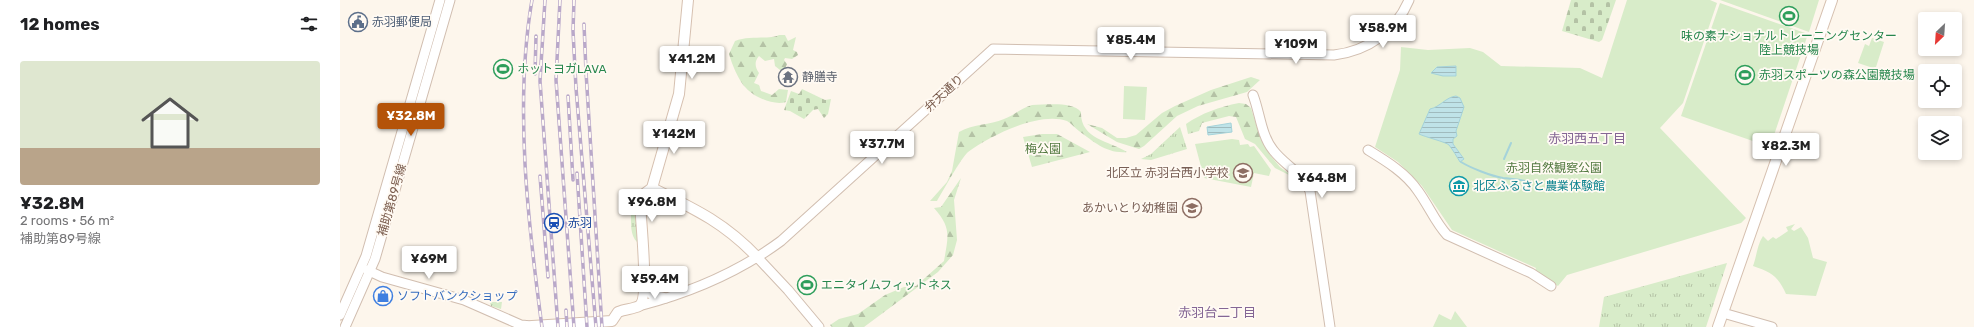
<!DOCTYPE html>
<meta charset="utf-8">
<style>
body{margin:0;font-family:Rubik,"Noto Sans JP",sans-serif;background:#f6f6f6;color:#202124;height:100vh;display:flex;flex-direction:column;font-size:15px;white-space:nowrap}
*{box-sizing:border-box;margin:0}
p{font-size:13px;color:#757577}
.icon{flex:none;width:22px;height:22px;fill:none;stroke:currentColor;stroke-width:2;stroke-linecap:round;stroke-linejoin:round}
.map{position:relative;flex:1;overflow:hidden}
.sheet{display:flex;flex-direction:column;background:#fff;width:340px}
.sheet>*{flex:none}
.needle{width:26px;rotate:205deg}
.buttons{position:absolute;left:1578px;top:12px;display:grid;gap:8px}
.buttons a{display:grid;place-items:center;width:44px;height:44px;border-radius:4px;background:#fff;box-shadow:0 2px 6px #0003;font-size:20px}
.price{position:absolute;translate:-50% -34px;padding:0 9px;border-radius:4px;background:#fff;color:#222;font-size:13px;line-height:26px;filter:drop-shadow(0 1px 2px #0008)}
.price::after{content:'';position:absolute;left:50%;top:24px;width:12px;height:9px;margin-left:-6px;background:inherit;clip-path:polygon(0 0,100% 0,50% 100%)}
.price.current{background:#b45309;color:#fff}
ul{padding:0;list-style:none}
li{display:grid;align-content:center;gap:8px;height:212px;padding:0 20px}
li+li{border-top:1px solid #e0e0e0}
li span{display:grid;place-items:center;height:124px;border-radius:4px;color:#555}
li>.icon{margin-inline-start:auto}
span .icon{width:72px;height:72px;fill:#fffc;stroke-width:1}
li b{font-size:17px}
h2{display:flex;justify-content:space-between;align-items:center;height:48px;padding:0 20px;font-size:17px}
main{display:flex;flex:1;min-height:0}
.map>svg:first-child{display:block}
.grass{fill:url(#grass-tufts)}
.forest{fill:url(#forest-firs)}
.cemetery{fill:url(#cemetery-stones)}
.park{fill:#d8ecc9}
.water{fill:url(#water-rules);stroke:#a5d3da}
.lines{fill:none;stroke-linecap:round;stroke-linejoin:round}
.stream{stroke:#a5d3da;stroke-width:2}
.tertiary-casing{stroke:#d1beb0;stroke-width:11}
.secondary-casing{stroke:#d6c0b0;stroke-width:12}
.tertiary{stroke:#fff;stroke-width:9}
.secondary{stroke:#fff;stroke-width:10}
.rail-casing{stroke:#b9a8c9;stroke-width:3.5}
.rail{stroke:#fffaf3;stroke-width:2;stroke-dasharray:6;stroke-linecap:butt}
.labels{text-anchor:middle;stroke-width:3.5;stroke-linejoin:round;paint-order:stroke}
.service-label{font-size:12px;fill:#4e5e75;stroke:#fffaf3;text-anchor:start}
.leisure-label{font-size:12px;fill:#27864d;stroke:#fffaf3;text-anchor:start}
.worship-label{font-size:12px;fill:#5b616d;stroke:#fffaf3;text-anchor:start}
.street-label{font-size:12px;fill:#7a5c4d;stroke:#fffaf3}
.park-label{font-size:12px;fill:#537a41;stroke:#fffaf3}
.education-label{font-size:12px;fill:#785e54;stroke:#fffaf3;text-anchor:end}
.culture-label{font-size:12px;fill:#0d838f;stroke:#fffaf3;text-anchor:start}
.transit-label{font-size:12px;fill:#164399;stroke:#fffaf3;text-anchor:start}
.shop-label{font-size:12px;fill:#366cbe;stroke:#fffaf3;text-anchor:start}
.neighbourhood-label{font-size:13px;fill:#846695;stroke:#fffaf3}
</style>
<main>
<section class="sheet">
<h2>12 homes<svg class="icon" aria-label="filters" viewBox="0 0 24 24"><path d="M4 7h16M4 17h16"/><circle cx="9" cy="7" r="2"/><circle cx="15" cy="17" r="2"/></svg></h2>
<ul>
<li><span style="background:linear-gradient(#dfe7d0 70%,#b9a48a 0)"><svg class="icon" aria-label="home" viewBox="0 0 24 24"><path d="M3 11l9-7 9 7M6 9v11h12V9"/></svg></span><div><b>¥32.8M</b><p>2 rooms · 56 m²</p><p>補助第89号線</p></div></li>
</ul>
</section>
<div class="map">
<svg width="1634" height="327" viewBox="0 0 1634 327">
<defs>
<pattern id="grass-tufts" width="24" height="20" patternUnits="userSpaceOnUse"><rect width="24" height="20" fill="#d8ecc9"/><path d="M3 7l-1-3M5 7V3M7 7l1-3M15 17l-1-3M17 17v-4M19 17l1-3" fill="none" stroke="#b4c2a5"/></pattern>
<pattern id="forest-firs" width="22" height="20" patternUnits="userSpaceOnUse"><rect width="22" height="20" fill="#d8ecc9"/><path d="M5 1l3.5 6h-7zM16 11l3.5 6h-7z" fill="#b4c2a5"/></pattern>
<pattern id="cemetery-stones" width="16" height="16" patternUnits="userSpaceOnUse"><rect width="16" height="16" fill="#d8ecc9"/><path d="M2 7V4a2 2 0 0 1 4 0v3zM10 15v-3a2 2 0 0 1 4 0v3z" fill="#b4c2a5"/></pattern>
<pattern id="water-rules" width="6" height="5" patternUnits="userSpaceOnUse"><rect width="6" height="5" fill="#bfe3e8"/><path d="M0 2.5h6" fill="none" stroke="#a0bbbe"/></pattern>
</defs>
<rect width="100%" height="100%" fill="#fdf6ec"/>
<g class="grass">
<polygon points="840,127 847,149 811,160 801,159 811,154"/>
<path d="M 295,210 L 297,212 L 299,240 L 297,242 C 290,235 291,223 291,214 Z"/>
<polygon points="1387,263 1366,327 1259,327 1264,297"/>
<polygon points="152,302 162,302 161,309 151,306 150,303"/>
</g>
<g class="forest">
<path d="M 439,35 L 445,35 L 448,41 L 456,37 L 453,50 L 457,52 L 458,55 L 452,59 L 445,58 L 444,60 L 447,64 L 445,69 L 440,70 L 435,66 L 434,59 L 425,61 L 419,56 C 414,62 415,67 419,73 L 414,83 L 419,85 L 421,91 L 432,95 L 439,89 L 448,90 L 446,102 C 434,106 414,97 406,88 C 398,80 392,64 389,54 L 395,41 C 410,35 430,40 439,35 Z"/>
<polygon points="911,77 920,80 907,92 858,106 837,116 804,146 799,149 777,142 747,124 762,128 777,138 786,138 796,135 822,113 835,106 871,90"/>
<path d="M 899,103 L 906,104 L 911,108 L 921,140 L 930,155 L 940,167 L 955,178 L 935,168 L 915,144 L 905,139 L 896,117 L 889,116 L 862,123 L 859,131 L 848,134 L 846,124 C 862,113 879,107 899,103 Z"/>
<path d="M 692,105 C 706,105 732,101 741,112 C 740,139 769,141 787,152 C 767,154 754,142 739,131 C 735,128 731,123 727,121 C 699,111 650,136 628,152 C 621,158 603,191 597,201 L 590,201 L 607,182 L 612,171 L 619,132 C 632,124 650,125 664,119 C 675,115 679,109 692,105 Z"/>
<polygon points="702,134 717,134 750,152 692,167 683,137"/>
<path d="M 621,178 L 614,200 L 617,240 L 613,255 L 598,272 L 524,327 L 492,327 L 490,325 L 499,319 L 518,314 L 545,295 L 564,287 L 576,286 L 604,261 C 608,237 612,228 594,208 L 601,207 Z"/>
</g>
<g class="cemetery">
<polygon points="1231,0 1276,0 1262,40 1259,42 1222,31"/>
<polygon points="462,89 485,100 491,99 488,114 484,118 478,109 473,110 464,119 450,111 444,110 451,91 459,94"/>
</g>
<g class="park">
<polygon points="1287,0 1370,0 1377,3 1343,103 1320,128 1406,218 1401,223 1227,275 1218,286 1195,271 1196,268 1112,230 1082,186 1058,162 1035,147 1060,70 1061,47 1088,50 1130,48 1143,52 1161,66 1240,68 1262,78"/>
<polygon points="1380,0 1479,0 1469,32"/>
<polygon points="1380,3 1468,34 1430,147 1341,116"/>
<polygon points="1532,38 1544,42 1536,67 1533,68 1518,63 1525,44 1529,46"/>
<polygon points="784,86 807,87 805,120 783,119"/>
<polygon points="892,139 899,140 900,145 908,144 910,147 914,146 931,170 929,176 914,173 911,187 864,178 855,144"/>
<path d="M 1455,224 L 1451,229 L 1454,231 L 1461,227 L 1468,238 L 1473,258 L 1487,262 L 1476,296 L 1446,294 C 1438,276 1431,272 1413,266 C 1417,255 1417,245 1423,236 L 1428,241 L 1433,237 L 1436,239 L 1448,231 L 1446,227 Z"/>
<polygon points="1115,311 1127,327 1093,327 1099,314 1111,320"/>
</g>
<g class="water">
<polygon points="1116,66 1116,76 1103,76 1091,73 1097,67"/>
<path d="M 1116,96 L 1120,98 L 1124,107 L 1116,131 L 1117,136 L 1113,139 L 1113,144 L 1124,159 L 1120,162 C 1117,157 1113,150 1109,145 C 1106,142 1085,137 1079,134 L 1090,109 C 1100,107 1106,97 1116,96 Z"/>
<polygon points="891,123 892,132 868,135 867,127"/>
</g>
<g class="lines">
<g class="stream">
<polyline points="1164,159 1171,143"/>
<path d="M 1121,162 C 1131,168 1151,176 1163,178 C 1171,179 1178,179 1185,181"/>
</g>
<defs>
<g id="tertiary">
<path d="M 913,95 C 920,113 921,135 933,150 C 944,165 963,173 970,191 L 990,327"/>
<path d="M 1028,150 C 1046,161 1066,173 1078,191 C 1089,206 1095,222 1107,235 L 1191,273 L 1211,286"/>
<polyline points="418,258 448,290 479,327"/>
<polyline points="27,270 42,277 124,300 181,325 192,326"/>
<polyline points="305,286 312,295 326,298"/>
<path d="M 299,306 C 349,293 399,272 441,241 L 653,49 L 994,55 C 1028,51 1056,31 1069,0"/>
<polyline points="1383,313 1432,327"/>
<polyline points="0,315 26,256 100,0"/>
<polyline points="5,327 35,259 110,0"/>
</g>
<g id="secondary">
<path d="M 312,188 C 355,209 385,223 418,258"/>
<path d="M 192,326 L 272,321 L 278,312 C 285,309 293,309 299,306 C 310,299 300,216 300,200 L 304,194 L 312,188 L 339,94 L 348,0"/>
<polyline points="1378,327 1492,0"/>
</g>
</defs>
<use href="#tertiary" class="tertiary-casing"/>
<use href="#secondary" class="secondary-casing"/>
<use href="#tertiary" class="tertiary"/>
<use href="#secondary" class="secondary"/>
<defs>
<g id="rail">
<path d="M 192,0 C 174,104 188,223 202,327"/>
<polyline points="205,0 200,81 218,327"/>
<polyline points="220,0 216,80 234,327"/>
<polyline points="234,0 233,31 236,88 256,327"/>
<polyline points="244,24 246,72 262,327"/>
<polyline points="195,74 196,36"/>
<polyline points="228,96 233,180"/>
<polyline points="237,173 247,327"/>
<polyline points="200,176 208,277"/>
<polyline points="226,310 227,327"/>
</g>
</defs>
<use href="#rail" class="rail-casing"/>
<use href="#rail" class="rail"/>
</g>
<defs>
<symbol id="stadium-ring" viewBox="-11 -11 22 22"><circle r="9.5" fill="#fffaf3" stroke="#2e9e5b" stroke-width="1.5"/><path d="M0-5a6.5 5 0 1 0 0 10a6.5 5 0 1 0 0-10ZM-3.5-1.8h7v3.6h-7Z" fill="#2e9e5b"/></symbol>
<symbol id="civic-ring" viewBox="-11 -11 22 22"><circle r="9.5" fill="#fffaf3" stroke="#5c6f8a" stroke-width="1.5"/><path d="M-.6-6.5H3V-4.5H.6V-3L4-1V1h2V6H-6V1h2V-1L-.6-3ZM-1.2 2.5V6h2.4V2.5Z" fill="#5c6f8a"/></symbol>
<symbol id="temple-ring" viewBox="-11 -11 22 22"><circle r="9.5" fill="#fffaf3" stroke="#6b7280" stroke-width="1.5"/><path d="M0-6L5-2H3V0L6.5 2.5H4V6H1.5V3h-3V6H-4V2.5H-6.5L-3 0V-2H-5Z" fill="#6b7280"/></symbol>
<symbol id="school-ring" viewBox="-11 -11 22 22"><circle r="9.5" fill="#fffaf3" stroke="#8d6e63" stroke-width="1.5"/><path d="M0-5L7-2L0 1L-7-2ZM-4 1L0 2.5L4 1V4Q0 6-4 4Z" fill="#8d6e63"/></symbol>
<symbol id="museum-ring" viewBox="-11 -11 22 22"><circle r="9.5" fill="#fffaf3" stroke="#0f9aa8" stroke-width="1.5"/><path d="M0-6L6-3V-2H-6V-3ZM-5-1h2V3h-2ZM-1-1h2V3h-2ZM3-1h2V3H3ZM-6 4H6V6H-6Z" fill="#0f9aa8"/></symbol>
<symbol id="station-ring" viewBox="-11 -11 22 22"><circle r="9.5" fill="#fffaf3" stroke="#1a4fb4" stroke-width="1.5"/><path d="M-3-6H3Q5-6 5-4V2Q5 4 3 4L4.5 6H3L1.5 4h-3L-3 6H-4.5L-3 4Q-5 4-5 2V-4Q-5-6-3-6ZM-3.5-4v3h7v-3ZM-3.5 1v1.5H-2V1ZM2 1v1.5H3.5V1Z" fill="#1a4fb4"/></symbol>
<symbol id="shop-ring" viewBox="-11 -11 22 22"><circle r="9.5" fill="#fffaf3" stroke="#3f7fe0" stroke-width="1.5"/><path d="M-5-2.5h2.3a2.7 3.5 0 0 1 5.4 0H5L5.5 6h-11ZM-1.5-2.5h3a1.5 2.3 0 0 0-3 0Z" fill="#3f7fe0"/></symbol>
</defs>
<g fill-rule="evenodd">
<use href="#stadium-ring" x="1438" y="5" width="22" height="22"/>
<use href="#civic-ring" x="7" y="11" width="22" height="22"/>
<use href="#stadium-ring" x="152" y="58" width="22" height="22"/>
<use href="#stadium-ring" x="1394" y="64" width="22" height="22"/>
<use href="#temple-ring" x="437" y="66" width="22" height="22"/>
<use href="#school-ring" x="892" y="162" width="22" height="22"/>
<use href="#museum-ring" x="1108" y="175" width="22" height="22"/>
<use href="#school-ring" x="841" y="197" width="22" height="22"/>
<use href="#station-ring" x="203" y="212" width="22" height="22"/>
<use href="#stadium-ring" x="456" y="274" width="22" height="22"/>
<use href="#shop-ring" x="32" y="285" width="22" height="22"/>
</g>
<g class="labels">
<g class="service-label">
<text x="32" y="26">赤羽郵便局</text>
</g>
<g class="leisure-label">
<text x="1449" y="40" text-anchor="middle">味の素ナショナルトレーニングセンター<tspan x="1449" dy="14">陸上競技場</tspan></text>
<text x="177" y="73">ホットヨガLAVA</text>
<text x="1419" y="79">赤羽スポーツの森公園競技場</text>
<text x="481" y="289">エニタイムフィットネス</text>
</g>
<g class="worship-label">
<text x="462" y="81">静膳寺</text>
</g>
<g class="street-label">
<text transform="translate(604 93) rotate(-43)" y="4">弁天通り</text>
<text transform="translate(52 200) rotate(-74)" y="4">補助第89号線</text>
</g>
<g class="park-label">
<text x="703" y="153">梅公園</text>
<text x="1214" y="172">赤羽自然観察公園</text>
</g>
<g class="education-label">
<text x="889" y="177">北区立 赤羽台西小学校</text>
<text x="838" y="212">あかいとり幼稚園</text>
</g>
<g class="culture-label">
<text x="1133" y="190">北区ふるさと農業体験館</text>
</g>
<g class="transit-label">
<text x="228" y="227">赤羽</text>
</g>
<g class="shop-label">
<text x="57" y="300">ソフトバンクショップ</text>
</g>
<g class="neighbourhood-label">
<text x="1247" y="143">赤羽西五丁目</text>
<text x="877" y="317">赤羽台二丁目</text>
</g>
</g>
</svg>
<div class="buttons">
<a><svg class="needle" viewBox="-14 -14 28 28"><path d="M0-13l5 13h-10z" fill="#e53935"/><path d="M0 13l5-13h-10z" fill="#757577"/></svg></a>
<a><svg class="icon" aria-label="locate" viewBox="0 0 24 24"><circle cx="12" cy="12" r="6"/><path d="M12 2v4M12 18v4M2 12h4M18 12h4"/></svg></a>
<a><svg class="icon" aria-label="layers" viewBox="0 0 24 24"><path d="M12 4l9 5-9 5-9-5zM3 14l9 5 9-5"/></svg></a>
</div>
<b class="price" style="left:1043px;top:49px">¥58.9M</b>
<b class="price" style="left:791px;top:61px">¥85.4M</b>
<b class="price" style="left:956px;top:65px">¥109M</b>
<b class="price" style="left:352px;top:80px">¥41.2M</b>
<b class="price current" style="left:71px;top:137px">¥32.8M</b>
<b class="price" style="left:334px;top:155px">¥142M</b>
<b class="price" style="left:542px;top:165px">¥37.7M</b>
<b class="price" style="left:1446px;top:167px">¥82.3M</b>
<b class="price" style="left:982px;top:199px">¥64.8M</b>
<b class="price" style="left:312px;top:223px">¥96.8M</b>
<b class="price" style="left:89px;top:280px">¥69M</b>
<b class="price" style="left:315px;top:300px">¥59.4M</b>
</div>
</main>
